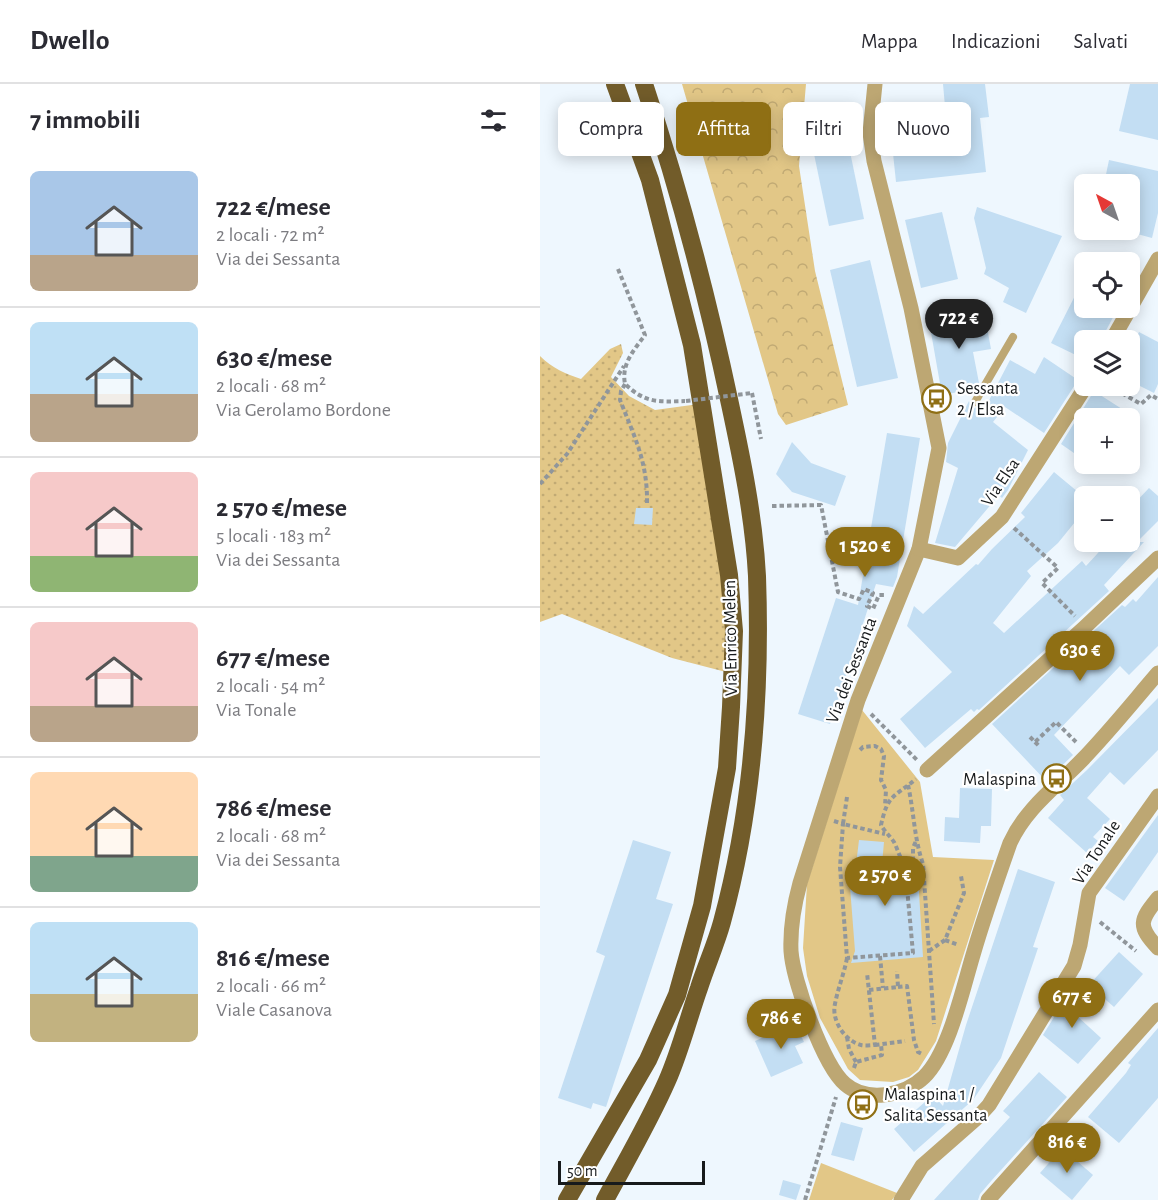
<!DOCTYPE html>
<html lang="it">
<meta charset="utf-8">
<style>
body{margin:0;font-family:"Alegreya Sans",sans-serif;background:#f2f2f3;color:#2b2b33;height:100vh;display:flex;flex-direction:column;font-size:22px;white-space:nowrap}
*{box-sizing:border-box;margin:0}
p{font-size:20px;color:#7c7c81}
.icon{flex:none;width:33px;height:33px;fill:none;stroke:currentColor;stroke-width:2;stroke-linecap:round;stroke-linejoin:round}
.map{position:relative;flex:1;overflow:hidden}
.panel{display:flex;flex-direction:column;background:#fff;width:540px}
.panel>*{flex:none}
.banner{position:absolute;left:18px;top:18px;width:510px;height:54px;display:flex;gap:12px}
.needle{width:39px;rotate:320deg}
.tools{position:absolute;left:534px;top:90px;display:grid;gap:12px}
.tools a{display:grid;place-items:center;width:66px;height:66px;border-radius:9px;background:#fff;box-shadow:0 3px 15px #0003;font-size:30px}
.scale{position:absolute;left:18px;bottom:15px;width:147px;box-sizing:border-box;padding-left:6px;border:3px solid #171a1c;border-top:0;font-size:16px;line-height:21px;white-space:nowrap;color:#171a1c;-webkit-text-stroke:4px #fff;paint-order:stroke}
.price{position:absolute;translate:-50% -51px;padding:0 14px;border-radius:21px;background:#8f6f14;color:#fff;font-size:20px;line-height:39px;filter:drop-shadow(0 2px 3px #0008)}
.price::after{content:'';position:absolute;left:50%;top:36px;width:18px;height:14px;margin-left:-9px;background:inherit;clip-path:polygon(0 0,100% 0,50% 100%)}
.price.current{background:#222;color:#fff}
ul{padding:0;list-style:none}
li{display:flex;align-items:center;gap:18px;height:150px;padding:0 30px}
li+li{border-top:2px solid #e1e1e2}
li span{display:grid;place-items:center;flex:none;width:168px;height:120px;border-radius:9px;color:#555}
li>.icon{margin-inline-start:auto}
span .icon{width:72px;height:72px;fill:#fffc;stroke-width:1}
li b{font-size:26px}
h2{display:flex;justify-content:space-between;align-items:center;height:72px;padding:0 30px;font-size:26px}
.chip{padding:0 21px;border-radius:9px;background:#fff;box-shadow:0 3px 15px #0003;font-size:21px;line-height:54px}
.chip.current{background:#8f6f14;color:#fff}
header{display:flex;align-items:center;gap:36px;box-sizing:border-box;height:84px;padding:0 30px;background:#fff;border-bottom:2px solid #e1e1e2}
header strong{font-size:28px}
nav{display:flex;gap:33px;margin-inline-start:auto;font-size:21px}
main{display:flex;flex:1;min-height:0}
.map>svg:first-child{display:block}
.grass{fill:url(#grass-dots)}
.forest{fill:url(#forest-crowns)}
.park{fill:#e2c787}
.building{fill:#c3def3}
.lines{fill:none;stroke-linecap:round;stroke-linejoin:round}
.path{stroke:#90969b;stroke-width:4;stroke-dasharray:4.5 3;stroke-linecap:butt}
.service{stroke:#bda773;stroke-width:8}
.minor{stroke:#bda773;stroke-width:15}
.trunk{stroke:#725c2a;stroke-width:18}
.path-bridge{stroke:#90969b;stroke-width:4;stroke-dasharray:4.5 3;stroke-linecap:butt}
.labels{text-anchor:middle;stroke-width:4.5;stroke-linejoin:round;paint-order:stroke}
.poi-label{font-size:18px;fill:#171a1c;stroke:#fff;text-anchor:start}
.street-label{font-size:18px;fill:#171a1c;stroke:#fff}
</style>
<header>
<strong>Dwello</strong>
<nav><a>Mappa</a><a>Indicazioni</a><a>Salvati</a></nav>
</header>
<main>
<section class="panel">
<h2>7 immobili<svg class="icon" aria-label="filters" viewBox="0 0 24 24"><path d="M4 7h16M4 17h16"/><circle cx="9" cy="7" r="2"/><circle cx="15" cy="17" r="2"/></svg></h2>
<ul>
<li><span style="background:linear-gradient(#a9c7e8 70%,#b9a48a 0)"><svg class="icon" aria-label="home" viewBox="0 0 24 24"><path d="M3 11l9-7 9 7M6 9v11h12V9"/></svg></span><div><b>722 €/mese</b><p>2 locali · 72 m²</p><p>Via dei Sessanta</p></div></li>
<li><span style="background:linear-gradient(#bfe0f5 60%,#b9a48a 0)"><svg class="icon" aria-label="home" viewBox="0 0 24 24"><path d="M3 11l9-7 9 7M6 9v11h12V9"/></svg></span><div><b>630 €/mese</b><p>2 locali · 68 m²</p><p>Via Gerolamo Bordone</p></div></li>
<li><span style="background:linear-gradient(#f6c9c9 70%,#8fb573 0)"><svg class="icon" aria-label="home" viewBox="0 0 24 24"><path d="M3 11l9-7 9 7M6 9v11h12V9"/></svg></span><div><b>2 570 €/mese</b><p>5 locali · 183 m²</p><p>Via dei Sessanta</p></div></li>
<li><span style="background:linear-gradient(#f6c9c9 70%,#b9a48a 0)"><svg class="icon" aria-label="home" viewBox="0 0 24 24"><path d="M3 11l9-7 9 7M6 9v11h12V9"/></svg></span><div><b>677 €/mese</b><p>2 locali · 54 m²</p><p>Via Tonale</p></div></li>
<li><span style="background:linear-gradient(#ffd9b3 70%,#7fa58c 0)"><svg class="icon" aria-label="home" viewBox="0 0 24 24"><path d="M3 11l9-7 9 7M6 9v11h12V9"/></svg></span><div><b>786 €/mese</b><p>2 locali · 68 m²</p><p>Via dei Sessanta</p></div></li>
<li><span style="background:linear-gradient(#bfe0f5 60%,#c2b280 0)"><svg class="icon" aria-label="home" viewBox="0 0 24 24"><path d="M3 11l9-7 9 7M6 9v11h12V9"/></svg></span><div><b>816 €/mese</b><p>2 locali · 66 m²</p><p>Viale Casanova</p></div></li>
</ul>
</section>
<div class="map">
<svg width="618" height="1116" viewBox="0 0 618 1116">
<defs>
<pattern id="grass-dots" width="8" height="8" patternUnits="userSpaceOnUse" patternTransform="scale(1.5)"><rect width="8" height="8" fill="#e2c787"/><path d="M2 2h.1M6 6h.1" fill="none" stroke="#c1aa74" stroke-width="1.8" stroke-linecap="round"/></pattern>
<pattern id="forest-crowns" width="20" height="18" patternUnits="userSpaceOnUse" patternTransform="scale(1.5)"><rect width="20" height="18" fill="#e2c787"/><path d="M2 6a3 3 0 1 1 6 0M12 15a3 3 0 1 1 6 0" fill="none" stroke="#c1aa74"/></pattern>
</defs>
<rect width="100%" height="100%" fill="#eef7fe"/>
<path class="grass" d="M 81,260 L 83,269 L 71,293 L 89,312 L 115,326 L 159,320 L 188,519 L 186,588 L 132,574 L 22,530 L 0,538 L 0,272 C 12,284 26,290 41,295 L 70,265 Z"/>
<polygon class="forest" points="142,0 266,0 259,82 275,187 308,321 246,341 238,330"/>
<g class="park">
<polygon points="322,626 380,698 393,773 454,776 396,957 378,986 369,993 353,998 320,996 308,985 280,934 267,892 263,864 267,800"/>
<polygon points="281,1079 357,1109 352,1116 269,1116"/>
</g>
<g class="building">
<polygon points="403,0 445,0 449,33 440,34 446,88 356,98 350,41 406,34"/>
<polygon points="590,0 618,0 618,56 579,47"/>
<polygon points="309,63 324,135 289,142 274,70"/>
<polygon points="569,76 618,87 618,129 612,154 590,148 590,100 564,100"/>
<polygon points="437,123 522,152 486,229 463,218 469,204 444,190 446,184 434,134"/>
<polygon points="402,128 418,195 381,204 365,136"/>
<polygon points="330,176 358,294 317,303 290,186"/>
<polygon points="544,194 544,224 578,224 561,256 544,256 544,275 511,259"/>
<polygon points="444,227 451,265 433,268 439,299 432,312 435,305 402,311 389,237"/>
<polygon points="599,248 618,258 618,300 614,309 590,297 590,268"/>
<polygon points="504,273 538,296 504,349 465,323 453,338 488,366 468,406 462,414 459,411 415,463 395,459 418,384 406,378 408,359 429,317 430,321 434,324 438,323 442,318 444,326 470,276 495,290"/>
<polygon points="554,307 596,334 544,334 544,376 521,360"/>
<polygon points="347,349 380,354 357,493 353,503 336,500 290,640 258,630 296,514 318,521"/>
<polygon points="252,358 271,379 306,392 295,422 252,408 236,390"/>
<polygon points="514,388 544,413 544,427 518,459 487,487 491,492 453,539 464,549 542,477 546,482 568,458 590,458 590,424 609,404 618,412 618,437 597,458 604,458 564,501 569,507 439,626 437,625 434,628 431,625 385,664 360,635 412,588 367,542 374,522 383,530 436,480 438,481 452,465 485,433 481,429"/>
<polygon points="96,424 113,424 112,441 94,440"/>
<polygon points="618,493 618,562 589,591 580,582 514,651 533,671 506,697 452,640 582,521 585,523 593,515 596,518"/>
<polygon points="618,614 618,666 584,701 570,688 547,714 570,735 553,753 558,757 547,769 508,734 524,716 520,711 547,686"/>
<polygon points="420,704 452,705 451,742 441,742 440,759 404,757 405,733 419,734"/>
<polygon points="618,731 618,768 584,817 565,804"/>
<polygon points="93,756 131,768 116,815 133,820 66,1023 53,1019 51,1025 18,1014 65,872 56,868"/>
<polygon points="319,756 344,758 342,780 377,776 383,873 311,879 315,867 309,790 315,789"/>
<polygon points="478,785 515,798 493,863 498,864 461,974 433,1016 374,1068 354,1045 393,1011 403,1022 426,941"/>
<polygon points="579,868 603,890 574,923 549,901"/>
<polygon points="532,904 547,919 537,932 561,954 538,980 503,951"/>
<polygon points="255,939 264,958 255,962 263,979 231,993 215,957"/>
<polygon points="618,944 618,1014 579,1059 548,1033 586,989 591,981 588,979"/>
<polygon points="499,988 527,1013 452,1096 440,1110 438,1116 394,1116 470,1033 463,1027"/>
<polygon points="301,1038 323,1044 314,1077 291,1071"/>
<polygon points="522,1064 553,1091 532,1116 500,1089"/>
<polygon points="243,1096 261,1101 256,1116 239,1111"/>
</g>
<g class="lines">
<g class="path">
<path d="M 78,185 L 105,251 C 94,266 81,280 85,300 C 105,319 118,318 145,317"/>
<path d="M 85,300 L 81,307 L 80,316 C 95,354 108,379 107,421"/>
<polyline points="569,302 601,320 611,311 618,315"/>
<polyline points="212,309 221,355"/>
<polyline points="0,400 27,370 84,282"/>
<polyline points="232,422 281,421 298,508 319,515 324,505 333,509 327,522 333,525 339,511 344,511"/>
<polyline points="474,444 518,484 502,499 535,532"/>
<polyline points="331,630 377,676"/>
<polyline points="490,653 495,658 516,638 536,658"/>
<polyline points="495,658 500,663"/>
<polyline points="320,666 323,663 335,662 341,665 344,672 341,696 346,706 345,722"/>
<path d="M 368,701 C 374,728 374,754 383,780 L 394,940"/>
<polyline points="307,713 303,740 345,750"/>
<path d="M 294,737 L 303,740 L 300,783 L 307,874 L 373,869 L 365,782 C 360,774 358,766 354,758 C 350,752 345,748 341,741 C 348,710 353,714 376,695"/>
<polyline points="373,777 373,764 376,757"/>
<polyline points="560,838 596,867"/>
<polyline points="405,856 419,861"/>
<polyline points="389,867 405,856 424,809 421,792"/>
<polyline points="340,872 343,904"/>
<path d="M 307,874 C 304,890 298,904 295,920 C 291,936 305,957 321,961 C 325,962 331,961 335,961 L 327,889"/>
<polyline points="358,903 367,902 374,956 378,968 382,970"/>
<polyline points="329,906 358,903 357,887"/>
<polyline points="307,953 309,965 316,978"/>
<polyline points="335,961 365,957"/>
<polyline points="314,984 316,978 342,971 341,960"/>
<polyline points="265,1116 296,1013"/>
</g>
<polyline class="service" points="435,318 473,253"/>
<g class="minor">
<path d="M 335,0 L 330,49 L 334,77 L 371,224 L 399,364 L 379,465 L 318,616 L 260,799 C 254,821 250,844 251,867 C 253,896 283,981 305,1000 C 327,1019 364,1012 384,993 C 409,969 423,904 433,871 C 444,833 457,796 470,759 C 486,724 516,703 542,676 C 569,648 593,618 618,589"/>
<polyline points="572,256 618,175"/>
<polyline points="379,465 418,474 462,433 546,302"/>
<polyline points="387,686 545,543 618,474"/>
<path d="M 618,814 C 600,836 597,842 618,864"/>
<polyline points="361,1116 382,1082 439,1032 449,1021 534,882 540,861 549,809 618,712"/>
<polyline points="448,1116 618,926"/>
</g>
<g class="trunk">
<polyline points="27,1116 108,976 137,911 162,822 187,684 191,623 194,547 189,491 152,261 110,96 75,0"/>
<path d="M 65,1116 C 86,1077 109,1038 127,997 C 140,968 148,935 159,904 C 166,882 176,860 182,838 C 212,728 221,606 217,492 C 214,434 202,376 190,320 C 167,211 139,105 104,0"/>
</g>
<polyline class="path-bridge" points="146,317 212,309"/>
</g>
<defs>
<symbol id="bus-ring" viewBox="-11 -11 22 22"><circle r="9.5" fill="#fff" stroke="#8f6f14" stroke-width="1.5"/><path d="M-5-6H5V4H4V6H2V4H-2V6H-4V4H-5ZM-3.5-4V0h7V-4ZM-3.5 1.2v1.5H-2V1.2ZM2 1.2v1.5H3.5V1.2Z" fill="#8f6f14"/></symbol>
</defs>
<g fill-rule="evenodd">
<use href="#bus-ring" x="380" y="298" width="33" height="33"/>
<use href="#bus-ring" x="500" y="678" width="33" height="33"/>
<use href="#bus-ring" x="306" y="1004" width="33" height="33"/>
</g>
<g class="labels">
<g class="poi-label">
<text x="417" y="310">Sessanta<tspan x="417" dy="21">2 / Elsa</tspan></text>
<text x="496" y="701" text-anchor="end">Malaspina</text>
<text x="344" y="1016">Malaspina 1 /<tspan x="344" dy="21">Salita Sessanta</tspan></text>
</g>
<g class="street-label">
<text transform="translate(460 398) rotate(-56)" y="6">Via Elsa</text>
<text transform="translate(190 554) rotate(-91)" y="6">Via Enrico Melen</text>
<text transform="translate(311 586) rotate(-69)" y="6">Via dei Sessanta</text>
<text transform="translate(556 768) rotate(-57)" y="6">Via Tonale</text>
</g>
</g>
</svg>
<div class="tools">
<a><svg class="needle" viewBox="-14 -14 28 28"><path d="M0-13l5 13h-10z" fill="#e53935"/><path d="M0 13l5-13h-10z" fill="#7c7c81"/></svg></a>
<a><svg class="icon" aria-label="locate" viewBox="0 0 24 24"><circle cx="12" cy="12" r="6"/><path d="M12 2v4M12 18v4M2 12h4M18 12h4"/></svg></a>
<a><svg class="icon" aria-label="layers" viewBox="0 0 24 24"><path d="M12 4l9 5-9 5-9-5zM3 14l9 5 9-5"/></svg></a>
<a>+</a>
<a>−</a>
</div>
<div class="scale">50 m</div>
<b class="price current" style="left:419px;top:266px">722 €</b>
<b class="price" style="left:325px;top:494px">1 520 €</b>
<b class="price" style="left:540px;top:598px">630 €</b>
<b class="price" style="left:345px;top:823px">2 570 €</b>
<b class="price" style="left:532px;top:945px">677 €</b>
<b class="price" style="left:241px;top:966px">786 €</b>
<b class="price" style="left:527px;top:1090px">816 €</b>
<div class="banner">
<a class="chip">Compra</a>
<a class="chip current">Affitta</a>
<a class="chip">Filtri</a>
<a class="chip">Nuovo</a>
</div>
</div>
</main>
